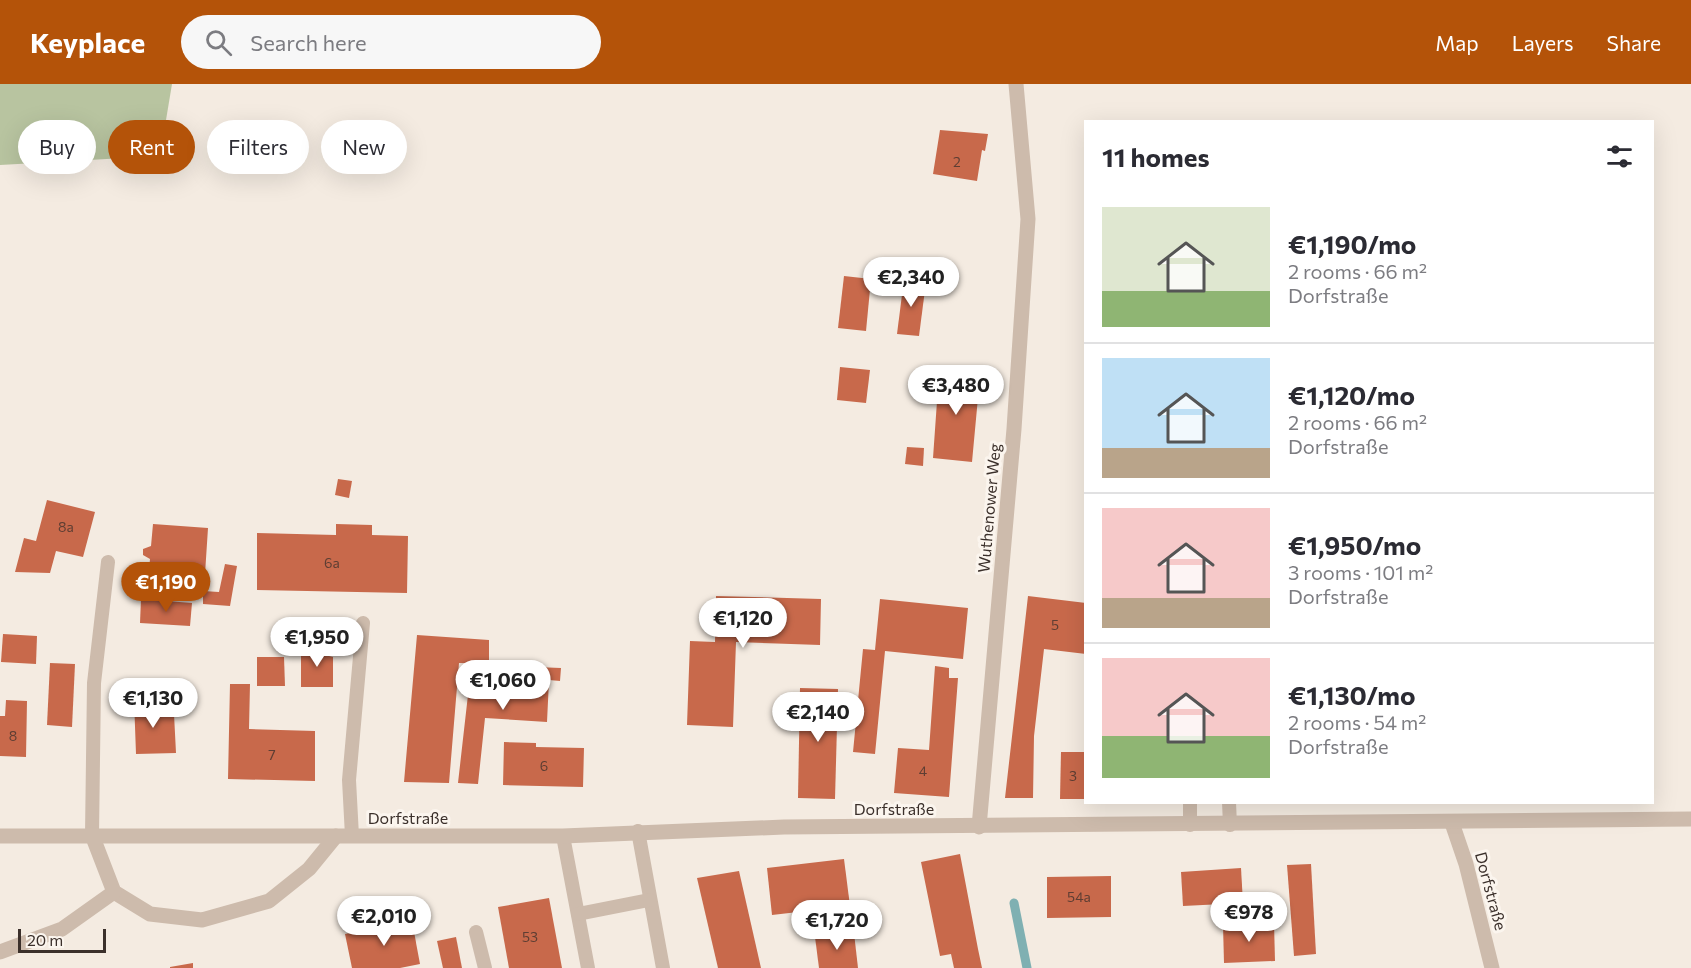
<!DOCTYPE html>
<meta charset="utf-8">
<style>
body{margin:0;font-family:Commissioner,sans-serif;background:#f7f7f7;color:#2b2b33;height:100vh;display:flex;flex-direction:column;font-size:22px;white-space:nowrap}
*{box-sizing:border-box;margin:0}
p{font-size:20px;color:#7c7c81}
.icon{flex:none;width:33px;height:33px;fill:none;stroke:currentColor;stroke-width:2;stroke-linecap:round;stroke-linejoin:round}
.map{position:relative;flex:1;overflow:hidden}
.details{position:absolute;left:1084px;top:36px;width:570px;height:684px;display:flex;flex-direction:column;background:#fff;border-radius:0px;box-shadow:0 6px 24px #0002}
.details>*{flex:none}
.guide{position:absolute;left:18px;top:36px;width:570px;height:54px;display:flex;gap:12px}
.scale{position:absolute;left:18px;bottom:15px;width:88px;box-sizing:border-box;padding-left:6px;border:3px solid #3b302b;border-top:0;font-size:16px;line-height:21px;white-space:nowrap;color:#3b302b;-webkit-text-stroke:4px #fbf5ee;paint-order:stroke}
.price{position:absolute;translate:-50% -51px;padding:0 14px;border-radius:21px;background:#fff;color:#222;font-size:20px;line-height:39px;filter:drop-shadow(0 2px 3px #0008)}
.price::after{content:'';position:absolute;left:50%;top:36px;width:18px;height:14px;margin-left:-9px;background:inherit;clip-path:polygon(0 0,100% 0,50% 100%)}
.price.active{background:#b45309;color:#fff}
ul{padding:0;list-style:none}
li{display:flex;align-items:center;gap:18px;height:150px;padding:0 18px}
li+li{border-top:2px solid #e1e1e2}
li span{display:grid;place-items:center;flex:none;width:168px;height:120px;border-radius:0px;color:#555}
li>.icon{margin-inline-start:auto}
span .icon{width:72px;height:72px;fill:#fffc;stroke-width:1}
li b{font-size:26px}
h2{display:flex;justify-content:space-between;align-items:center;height:72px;padding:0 18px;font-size:26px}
.pill{padding:0 21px;border-radius:27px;background:#fff;box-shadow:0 6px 24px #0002;font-size:21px;line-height:54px}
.pill.active{background:#b45309;color:#fff}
header{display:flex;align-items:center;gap:36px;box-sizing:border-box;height:84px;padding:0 30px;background:#b45309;color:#fff}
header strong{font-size:28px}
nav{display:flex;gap:33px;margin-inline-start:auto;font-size:21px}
.search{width:420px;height:54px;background:#f7f7f7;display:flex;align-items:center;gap:15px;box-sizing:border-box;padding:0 21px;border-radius:33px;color:#7c7c81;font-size:22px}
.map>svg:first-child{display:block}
.green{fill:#b8c4a0}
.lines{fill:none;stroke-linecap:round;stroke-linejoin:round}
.stream{stroke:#7fb0b2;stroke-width:9}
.building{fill:#c8694b}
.lane{stroke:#cdbbac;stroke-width:14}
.street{stroke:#cdbbac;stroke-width:15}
.labels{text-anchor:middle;stroke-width:6;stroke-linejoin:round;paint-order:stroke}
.number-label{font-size:14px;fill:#5e3e33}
.street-label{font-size:16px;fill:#3b302b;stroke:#fbf5ee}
</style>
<header>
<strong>Keyplace</strong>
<div class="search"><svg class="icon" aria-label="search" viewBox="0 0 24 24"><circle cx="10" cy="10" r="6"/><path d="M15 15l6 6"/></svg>Search here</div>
<nav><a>Map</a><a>Layers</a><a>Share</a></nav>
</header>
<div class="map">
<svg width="1691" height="884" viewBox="0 0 1691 884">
<rect width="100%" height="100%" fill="#f4ebe1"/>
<polygon class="green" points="0,0 172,0 160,72 0,81"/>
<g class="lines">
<polyline class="stream" points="1014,819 1027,884"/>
</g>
<g class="building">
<polygon points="940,46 988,50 985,67 982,66 977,97 933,90"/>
<polygon points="844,192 871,195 866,247 838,244"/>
<polygon points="904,195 926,198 919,252 897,250"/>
<polygon points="960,282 968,291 980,292 972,378 933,374 939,289 951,290"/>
<polygon points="840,283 870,286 866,319 837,316"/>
<polygon points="907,363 924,364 923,382 905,380"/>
<polygon points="338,395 352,397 349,414 335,411"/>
<polygon points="47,416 95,428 83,473 56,467 50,489 15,488 24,454 36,457"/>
<polygon points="153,440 208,444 205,490 149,486 150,475 143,471 143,465 151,462"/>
<polygon points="336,440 372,441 372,451 408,452 407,509 257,506 257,449 336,451"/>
<polygon points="225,480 237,482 230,522 203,520 203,507 219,508"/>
<polygon points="716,512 821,515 820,561 736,558 733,643 687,641 690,557 715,558"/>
<polygon points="1028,512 1086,519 1086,570 1044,565 1034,652 1033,714 1005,714"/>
<polygon points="141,515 192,519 190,542 140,539"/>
<polygon points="880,515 968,524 963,575 885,567 875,670 853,668 863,565 875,566"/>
<polygon points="3,550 37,552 36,580 1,578"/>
<polygon points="417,551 489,556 489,580 459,579 449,699 404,698"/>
<polygon points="307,562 330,562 329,572 333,573 333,603 301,603 301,572 307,572"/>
<polygon points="257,573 284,573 285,602 257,602"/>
<polygon points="50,579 75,580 72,643 47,641"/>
<polygon points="510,582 561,584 560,597 549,596 547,638 485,634 478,700 458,699 469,602 509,603"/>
<polygon points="935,582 949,584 949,594 958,594 949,713 894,709 898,664 929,666"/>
<polygon points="230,600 250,600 249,645 315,647 315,697 228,695"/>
<polygon points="800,604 838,605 835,715 798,714"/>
<polygon points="158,614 158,630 174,630 176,669 136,670 134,615"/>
<polygon points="6,616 27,617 26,673 0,672 0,632 5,632"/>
<polygon points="504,658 536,659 536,663 584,664 583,703 503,701"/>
<polygon points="1061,668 1086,668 1086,715 1060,715"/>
<polygon points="960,770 978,865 982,884 954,884 951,870 940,872 921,778"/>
<polygon points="844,775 850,822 772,831 767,784"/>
<polygon points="1311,780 1316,870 1294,872 1287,781"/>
<polygon points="1241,784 1243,819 1183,822 1181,788"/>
<polygon points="739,787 761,884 718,884 697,794"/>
<polygon points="1111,792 1111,833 1047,834 1047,793"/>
<polygon points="549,814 562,884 509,884 498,823"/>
<polygon points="412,837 420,880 400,884 352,884 345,850"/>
<polygon points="1274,839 1275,877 1224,879 1223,841"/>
<polygon points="854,849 858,884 819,884 815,853"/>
<polygon points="456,853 462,884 443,884 437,857"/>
<polygon points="193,879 193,884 170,884 170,883"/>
</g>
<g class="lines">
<g class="lane">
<polyline points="1190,718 1190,741"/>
<polyline points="1229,718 1230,741"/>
<polyline points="638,747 663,884"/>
<polyline points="92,751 94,599 108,478"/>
<polyline points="352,752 349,696 363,539"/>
<polyline points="563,752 588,884"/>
<polyline points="578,830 649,816"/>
<polyline points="476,848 485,884"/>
</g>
<g class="street">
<polyline points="1452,739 1466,780 1492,884"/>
<polyline points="979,743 1014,345 1028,135 1016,0"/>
<polyline points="92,751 114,808 150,830 202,836 269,817 309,785 336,752"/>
<polyline points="0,752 563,752 784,743 1691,735"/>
<polyline points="0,868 62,845 114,808"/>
</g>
</g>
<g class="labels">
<g class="number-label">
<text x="957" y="83">2</text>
<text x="66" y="448">8a</text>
<text x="332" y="484">6a</text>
<text x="1055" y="546">5</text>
<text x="13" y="657">8</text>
<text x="272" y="676">7</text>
<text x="544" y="687">6</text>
<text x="923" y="692">4</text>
<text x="1073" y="697">3</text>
<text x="1079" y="818">54a</text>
<text x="530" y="858">53</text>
</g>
<g class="street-label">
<text transform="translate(989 424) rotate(-85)" y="6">Wuthenower Weg</text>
<text x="894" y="731">Dorfstraße</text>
<text x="408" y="740">Dorfstraße</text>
<text transform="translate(1491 807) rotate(75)" y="6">Dorfstraße</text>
</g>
</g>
</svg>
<div class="scale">20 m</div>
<b class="price" style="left:911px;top:224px">€2,340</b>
<b class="price" style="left:956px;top:332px">€3,480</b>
<b class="price active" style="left:166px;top:529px">€1,190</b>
<b class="price" style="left:743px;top:565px">€1,120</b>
<b class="price" style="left:317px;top:584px">€1,950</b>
<b class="price" style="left:503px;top:627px">€1,060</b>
<b class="price" style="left:153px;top:645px">€1,130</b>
<b class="price" style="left:818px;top:659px">€2,140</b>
<b class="price" style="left:1249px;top:859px">€978</b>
<b class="price" style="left:384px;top:863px">€2,010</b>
<b class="price" style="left:837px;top:867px">€1,720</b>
<div class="guide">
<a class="pill">Buy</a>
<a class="pill active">Rent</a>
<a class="pill">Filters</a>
<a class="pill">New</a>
</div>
<section class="details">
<h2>11 homes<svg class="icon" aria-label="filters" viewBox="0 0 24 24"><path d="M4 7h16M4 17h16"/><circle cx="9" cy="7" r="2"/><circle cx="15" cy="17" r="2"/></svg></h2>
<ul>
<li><span style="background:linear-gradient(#dfe7d0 70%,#8fb573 0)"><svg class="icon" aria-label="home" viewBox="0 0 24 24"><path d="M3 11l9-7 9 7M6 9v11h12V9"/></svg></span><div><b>€1,190/mo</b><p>2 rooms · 66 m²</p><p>Dorfstraße</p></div></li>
<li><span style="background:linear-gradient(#bfe0f5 75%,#b9a48a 0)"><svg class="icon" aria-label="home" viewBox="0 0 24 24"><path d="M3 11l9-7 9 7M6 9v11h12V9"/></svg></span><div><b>€1,120/mo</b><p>2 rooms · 66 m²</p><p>Dorfstraße</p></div></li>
<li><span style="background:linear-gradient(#f6c9c9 75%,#b9a48a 0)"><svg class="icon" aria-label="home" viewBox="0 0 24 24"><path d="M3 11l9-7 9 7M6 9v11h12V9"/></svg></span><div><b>€1,950/mo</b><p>3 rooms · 101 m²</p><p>Dorfstraße</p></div></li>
<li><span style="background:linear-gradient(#f6c9c9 65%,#8fb573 0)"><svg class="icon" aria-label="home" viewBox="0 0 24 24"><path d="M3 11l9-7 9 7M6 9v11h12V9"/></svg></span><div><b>€1,130/mo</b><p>2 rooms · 54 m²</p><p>Dorfstraße</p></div></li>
</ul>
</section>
</div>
